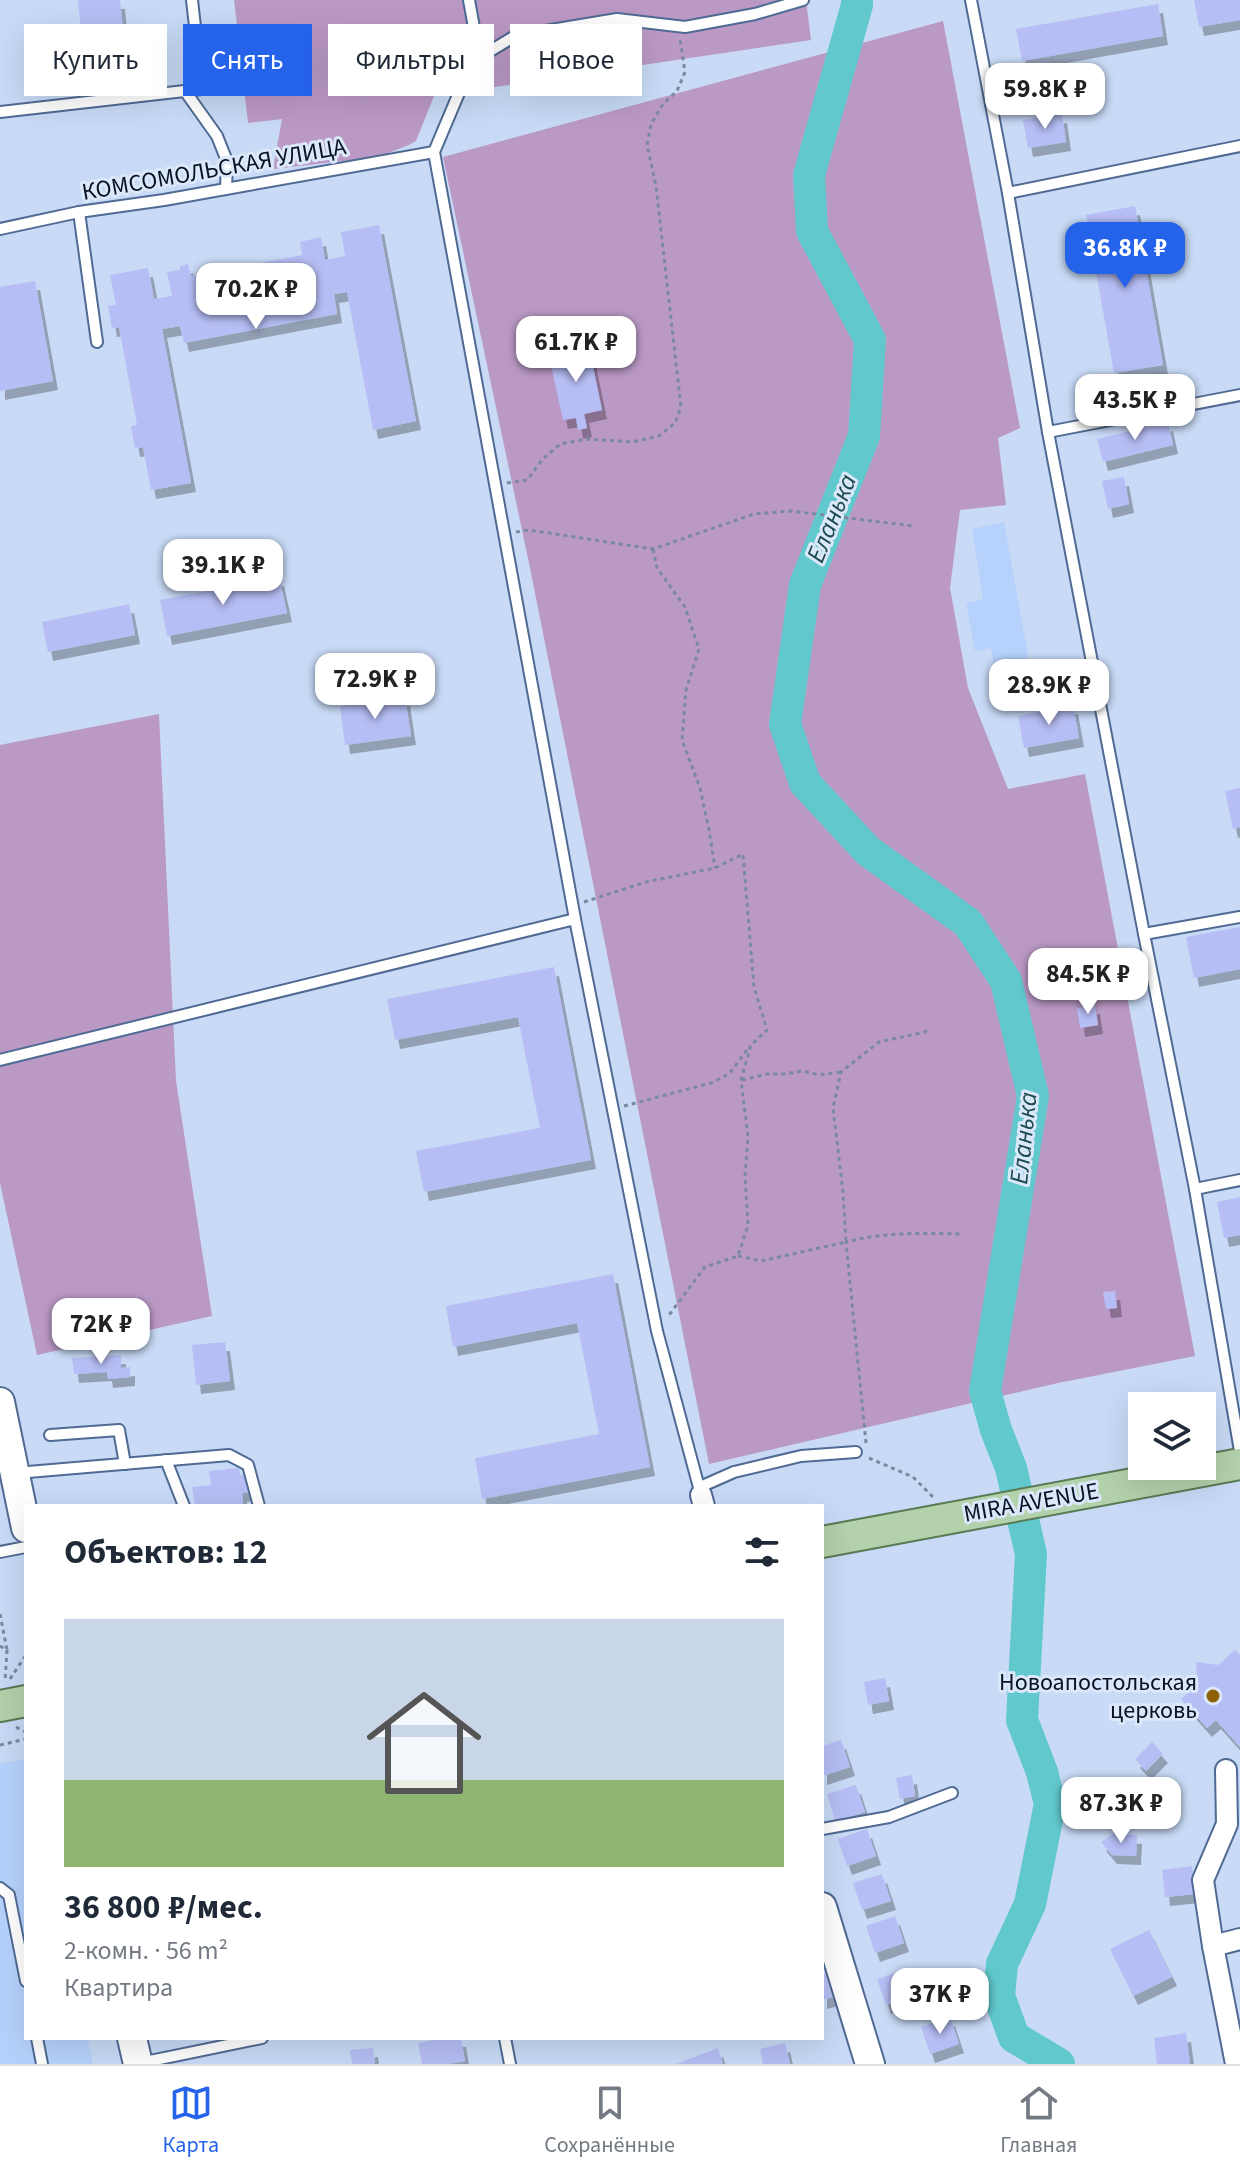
<!DOCTYPE html>
<html lang="ru">
<meta charset="utf-8">
<style>
body{margin:0;font-family:"Source Sans 3",sans-serif;background:#f6f6f7;color:#1f2937;height:100vh;display:flex;flex-direction:column;font-size:30px;white-space:nowrap}
*{box-sizing:border-box;margin:0}
p{font-size:26px;color:#747a83}
.icon{flex:none;width:44px;height:44px;fill:none;stroke:currentColor;stroke-width:2;stroke-linecap:round;stroke-linejoin:round}
.map{position:relative;flex:1;overflow:hidden}
.panel{position:absolute;left:24px;top:1504px;width:800px;height:536px;display:flex;flex-direction:column;background:#fff;border-radius:0px;box-shadow:0 8px 32px #0002}
.panel>*{flex:none}
.guide{position:absolute;left:24px;top:24px;width:800px;height:72px;display:flex;gap:16px}
.fabs{position:absolute;left:1128px;top:1392px;display:grid;gap:16px}
.fabs a{display:grid;place-items:center;width:88px;height:88px;border-radius:0px;background:#fff;box-shadow:0 8px 32px #0002;font-size:40px}
.price{position:absolute;translate:-50% -68px;padding:0 18px;border-radius:16px;background:#fff;color:#222;font-size:26px;line-height:52px;filter:drop-shadow(0 2px 4px #0008)}
.price::after{content:'';position:absolute;left:50%;top:48px;width:24px;height:18px;margin-left:-12px;background:inherit;clip-path:polygon(0 0,100% 0,50% 100%)}
.price.active{background:#2563eb;color:#fff}
ul{padding:0;list-style:none}
li{display:grid;align-content:center;gap:16px;height:424px;padding:0 40px}
li span{display:grid;place-items:center;height:248px;border-radius:0px;color:#555}
li>.icon{margin-inline-start:auto}
span .icon{width:144px;height:144px;fill:#fffc;stroke-width:1}
li b{font-size:34px}
h2{display:flex;justify-content:space-between;align-items:center;height:96px;padding:0 40px;font-size:34px}
.pill{padding:0 28px;border-radius:0px;background:#fff;box-shadow:0 8px 32px #0002;font-size:28px;line-height:72px}
.pill.active{background:#2563eb;color:#fff}
.tab-bar{display:flex;justify-content:space-around;align-items:center;height:112px;border-top:2px solid #e0e1e3;background:#fff;font-size:22px;color:#747a83}
.tab-bar a{display:grid;justify-items:center;gap:4px}
.tab-bar .active{color:#2563eb}
.map>svg:first-child{display:block}
.built{fill:#b6d2fc}
.green{fill:#bb99c5}
.lines{fill:none;stroke-linecap:round;stroke-linejoin:round}
.river{stroke:#61c9cd;stroke-width:32}
.building{fill:#b7bef5;filter:url(#shadow)}
.lane-casing{stroke:#4f6a93;stroke-width:14}
.street-casing{stroke:#4f6a93;stroke-width:24}
.secondary-casing{stroke:#4f6a93;stroke-width:32}
.primary-casing{stroke:#567b55;stroke-width:34}
.path{stroke:#7a89a0;stroke-width:3;stroke-dasharray:4 4;stroke-linecap:butt}
.lane{stroke:#fff;stroke-width:10}
.street{stroke:#fff;stroke-width:20}
.secondary{stroke:#fff;stroke-width:28}
.primary{stroke:#b3d1aa;stroke-width:30}
.poi-dot{fill:#8b6103;stroke:#dbe7fa;stroke-width:3}
.labels{text-anchor:middle;stroke-width:6;stroke-linejoin:round;paint-order:stroke}
.street-label{font-size:24px;fill:#081222;stroke:#dbe7fa}
.poi-label{font-size:24px;fill:#081222;stroke:#dbe7fa;text-anchor:end}
.water-label{font-size:26px;font-style:italic;fill:#1b4b4c;stroke:#dbe7fa}
</style>
<div class="map">
<svg width="1240" height="2064" viewBox="0 0 1240 2064">
<defs>
<filter id="shadow"><feDropShadow dx="5" dy="9" stdDeviation="0" flood-color="#0004"/></filter>
</defs>
<rect width="100%" height="100%" fill="#c8daf6"/>
<g class="built">
<polygon points="1004,522 1029,661 994,668 991,648 975,651 966,603 983,599 972,529"/>
<polygon points="26,1759 26,2038 88,2038 93,2064 0,2064 0,1764"/>
</g>
<g class="green">
<polygon points="234,0 806,0 811,40 434,96 416,141 409,145 378,157 273,169 282,119 248,123 244,88 235,87 242,65"/>
<polygon points="943,21 1020,428 998,438 1006,505 960,510 950,588 968,688 1008,789 1085,774 1195,1356 1058,1383 709,1464 530,568 443,157"/>
<polygon points="159,714 176,1081 212,1316 37,1355 0,1183 0,745"/>
</g>
<g class="lines">
<polyline class="river" points="857,0 857,5 809,175 812,231 870,340 864,436 805,585 785,724 805,783 868,851 968,923 1006,981 1033,1096 985,1391 996,1430 1011,1468 1031,1554 1022,1720 1042,1772 1050,1804 1030,1904 1002,1964 999,1996 1014,2037 1059,2064"/>
</g>
<g class="building">
<polygon points="78,0 120,0 125,52 142,50 144,73 69,81 67,55 83,53"/>
<polygon points="1194,0 1240,0 1240,20 1199,27"/>
<polygon points="1158,4 1163,36 1022,61 1016,29"/>
<polygon points="1062,114 1066,142 1028,148 1023,120"/>
<polygon points="1135,206 1163,365 1114,373 1086,215"/>
<polygon points="379,225 416,421 373,430 347,292 334,294 337,314 184,343 180,326 162,329 191,483 151,490 143,447 135,448 131,426 137,425 119,327 112,328 108,306 116,305 110,275 148,268 154,299 172,296 167,272 180,270 180,266 188,264 191,276 302,255 300,242 321,237 325,260 345,256 341,232"/>
<polygon points="35,281 53,381 0,391 0,287"/>
<polygon points="571,340 573,351 589,347 602,410 584,414 587,428 578,430 576,418 563,420 549,356 565,352 563,342"/>
<polygon points="1168,422 1173,445 1103,462 1097,439"/>
<polygon points="1124,477 1129,504 1108,509 1102,481"/>
<polygon points="279,577 287,613 167,636 160,600"/>
<polygon points="129,604 135,635 48,652 42,622"/>
<polygon points="405,697 411,736 345,745 340,706"/>
<polygon points="1073,705 1079,738 1024,748 1018,716"/>
<polygon points="1240,788 1240,827 1233,829 1225,791"/>
<polygon points="1240,927 1240,969 1194,978 1186,937"/>
<polygon points="554,967 591,1160 424,1192 416,1151 540,1128 518,1017 395,1040 387,999"/>
<polygon points="1095,1005 1098,1025 1080,1028 1077,1008"/>
<polygon points="1240,1197 1240,1235 1224,1238 1217,1202"/>
<polygon points="613,1274 650,1467 482,1499 475,1458 599,1434 577,1323 453,1347 446,1306"/>
<polygon points="1115,1291 1117,1308 1106,1309 1103,1292"/>
<polygon points="225,1342 230,1381 196,1385 192,1345"/>
<polygon points="121,1355 121,1368 130,1367 130,1377 108,1379 107,1372 74,1374 72,1358"/>
<polygon points="239,1468 240,1475 249,1474 251,1492 242,1493 243,1506 195,1506 192,1487 211,1485 209,1471"/>
<polygon points="1235,1650 1240,1655 1240,1747 1216,1720 1207,1728 1181,1699 1197,1686 1196,1662 1218,1665"/>
<polygon points="885,1678 889,1701 868,1705 864,1682"/>
<polygon points="841,1740 850,1767 822,1776 822,1746"/>
<polygon points="1152,1742 1163,1754 1146,1771 1135,1759"/>
<polygon points="912,1775 915,1796 900,1799 896,1778"/>
<polygon points="856,1785 865,1812 835,1821 827,1794"/>
<polygon points="867,1829 876,1856 847,1866 838,1839"/>
<polygon points="1114,1833 1137,1835 1136,1856 1112,1855 1101,1842"/>
<polygon points="1192,1866 1195,1894 1165,1897 1162,1870"/>
<polygon points="882,1874 891,1901 862,1910 853,1883"/>
<polygon points="895,1916 904,1943 875,1953 866,1926"/>
<polygon points="1149,1930 1172,1977 1133,1996 1110,1949"/>
<polygon points="907,1969 915,1996 886,2005 877,1979"/>
<polygon points="826,1973 833,1997 822,2000 822,1974"/>
<polygon points="950,2017 959,2044 930,2054 921,2027"/>
<polygon points="1186,2033 1190,2064 1157,2064 1154,2038"/>
<polygon points="444,2038 461,2038 465,2061 448,2064 422,2064 418,2043"/>
<polygon points="785,2043 790,2064 763,2064 760,2049"/>
<polygon points="373,2048 375,2064 352,2064 350,2050"/>
<polygon points="718,2048 723,2064 676,2064"/>
</g>
<g class="lines">
<defs>
<g id="lane">
<polyline points="469,0 477,44 472,62 434,152 575,919"/>
<polyline points="971,0 1008,193 1048,432 1144,934"/>
<polyline points="472,62 515,36 617,19 685,27 755,14 803,0"/>
<polyline points="185,91 217,136 227,161 226,189"/>
<polyline points="0,112 202,89 192,0"/>
<polyline points="1008,193 1240,146"/>
<polyline points="79,212 97,342"/>
<polyline points="0,229 79,212 164,200 434,152"/>
<polyline points="1048,432 1240,395"/>
<polyline points="1240,917 1144,934 1195,1189 1240,1451"/>
<polyline points="0,1060 575,919 657,1331 701,1495"/>
<polyline points="1195,1189 1240,1180"/>
<polyline points="50,1435 119,1430 125,1464"/>
<polyline points="166,1460 184,1506"/>
<polyline points="16,1473 229,1455 248,1465 259,1506"/>
<polyline points="700,1487 734,1472 801,1456 856,1452"/>
<polyline points="0,1552 26,1547"/>
<polyline points="822,1829 889,1817 952,1793"/>
<polyline points="0,1888 9,1895 26,1981"/>
<polyline points="37,2038 42,2064"/>
<polyline points="505,2038 510,2064"/>
<polyline points="140,2063 262,2038"/>
</g>
<g id="street">
<polyline points="701,1495 704,1506"/>
<polyline points="1226,1770 1227,1824 1203,1880 1213,1946 1236,2064"/>
<polyline points="1213,1946 1240,1939"/>
</g>
<g id="secondary">
<polyline points="0,1402 26,1528"/>
<polyline points="822,1907 870,2064"/>
<polyline points="132,2038 138,2064"/>
</g>
<g id="primary">
<polyline points="822,1542 1240,1464"/>
<polyline points="0,1706 26,1701"/>
</g>
</defs>
<use href="#lane" class="lane-casing"/>
<use href="#street" class="street-casing"/>
<use href="#secondary" class="secondary-casing"/>
<use href="#primary" class="primary-casing"/>
<g class="path">
<polyline points="507,483 527,480 542,460 560,444 588,439 632,442 659,436 675,423 681,407 656,186 647,145 651,124 663,104 677,91 685,72 680,39"/>
<polyline points="516,532 529,530 653,549 754,514 791,511 913,526"/>
<polyline points="653,549 657,568 685,607 699,649 686,690 682,740 700,788 709,830 715,868"/>
<polyline points="584,902 646,882 715,868 743,854 754,987 767,1030 751,1045 741,1080 748,1137 745,1176 748,1225 738,1256 705,1267 669,1315"/>
<polyline points="742,1080 767,1074 784,1074 803,1071 819,1075 841,1072"/>
<polyline points="624,1106 711,1083 729,1074 750,1046"/>
<polyline points="738,1256 761,1261 846,1242 843,1192 833,1108 841,1072 879,1042 925,1032 927,1030"/>
<path d="M 866,1443 L 846,1242 C 884,1232 924,1233 963,1234"/>
<polyline points="869,1458 913,1477 933,1497"/>
<polyline points="0,1614 7,1650"/>
<polyline points="0,1646 7,1650 5,1682"/>
<polyline points="10,1679 26,1655"/>
<polyline points="16,1727 26,1732"/>
<polyline points="0,1745 26,1739"/>
</g>
<use href="#lane" class="lane"/>
<use href="#street" class="street"/>
<use href="#secondary" class="secondary"/>
<use href="#primary" class="primary"/>
</g>
<circle class="poi-dot" cx="1213" cy="1696" r="8"/>
<g class="labels">
<g class="street-label">
<text transform="translate(214 169) rotate(-10)" y="8">КОМСОМОЛЬСКАЯ УЛИЦА</text>
<text transform="translate(1031 1502) rotate(-10)" y="8">MIRA AVENUE</text>
</g>
<g class="poi-label">
<text x="1197" y="1690">Новоапостольская<tspan x="1197" dy="28">церковь</tspan></text>
</g>
<g class="water-label">
<text transform="translate(831 518) rotate(-68)" y="9">Еланька</text>
<text transform="translate(1023 1138) rotate(-84)" y="9">Еланька</text>
</g>
</g>
</svg>
<div class="fabs">
<a><svg class="icon" aria-label="layers" viewBox="0 0 24 24"><path d="M12 4l9 5-9 5-9-5zM3 14l9 5 9-5"/></svg></a>
</div>
<b class="price" style="left:1045px;top:131px">59.8K ₽</b>
<b class="price active" style="left:1125px;top:290px">36.8K ₽</b>
<b class="price" style="left:256px;top:331px">70.2K ₽</b>
<b class="price" style="left:576px;top:384px">61.7K ₽</b>
<b class="price" style="left:1135px;top:442px">43.5K ₽</b>
<b class="price" style="left:223px;top:607px">39.1K ₽</b>
<b class="price" style="left:375px;top:721px">72.9K ₽</b>
<b class="price" style="left:1049px;top:727px">28.9K ₽</b>
<b class="price" style="left:1088px;top:1016px">84.5K ₽</b>
<b class="price" style="left:101px;top:1366px">72K ₽</b>
<b class="price" style="left:1121px;top:1845px">87.3K ₽</b>
<b class="price" style="left:940px;top:2036px">37K ₽</b>
<div class="guide">
<a class="pill">Купить</a>
<a class="pill active">Снять</a>
<a class="pill">Фильтры</a>
<a class="pill">Новое</a>
</div>
<section class="panel">
<h2>Объектов: 12<svg class="icon" aria-label="filters" viewBox="0 0 24 24"><path d="M4 7h16M4 17h16"/><circle cx="9" cy="7" r="2"/><circle cx="15" cy="17" r="2"/></svg></h2>
<ul>
<li><span style="background:linear-gradient(#c9d6e8 65%,#8fb573 0)"><svg class="icon" aria-label="home" viewBox="0 0 24 24"><path d="M3 11l9-7 9 7M6 9v11h12V9"/></svg></span><div><b>36 800 ₽/мес.</b><p>2-комн. · 56 m²</p><p>Квартира</p></div></li>
</ul>
</section>
</div>
<nav class="tab-bar">
<a class="active"><svg class="icon" aria-label="map" viewBox="0 0 24 24"><path d="M3 6l6-2 6 2 6-2v14l-6 2-6-2-6 2zM9 4v14M15 6v14"/></svg>Карта</a>
<a><svg class="icon" aria-label="saved" viewBox="0 0 24 24"><path d="M7 4h10v16l-5-4-5 4z"/></svg>Сохранённые</a>
<a><svg class="icon" aria-label="home" viewBox="0 0 24 24"><path d="M3 11l9-7 9 7M6 9v11h12V9"/></svg>Главная</a>
</nav>
